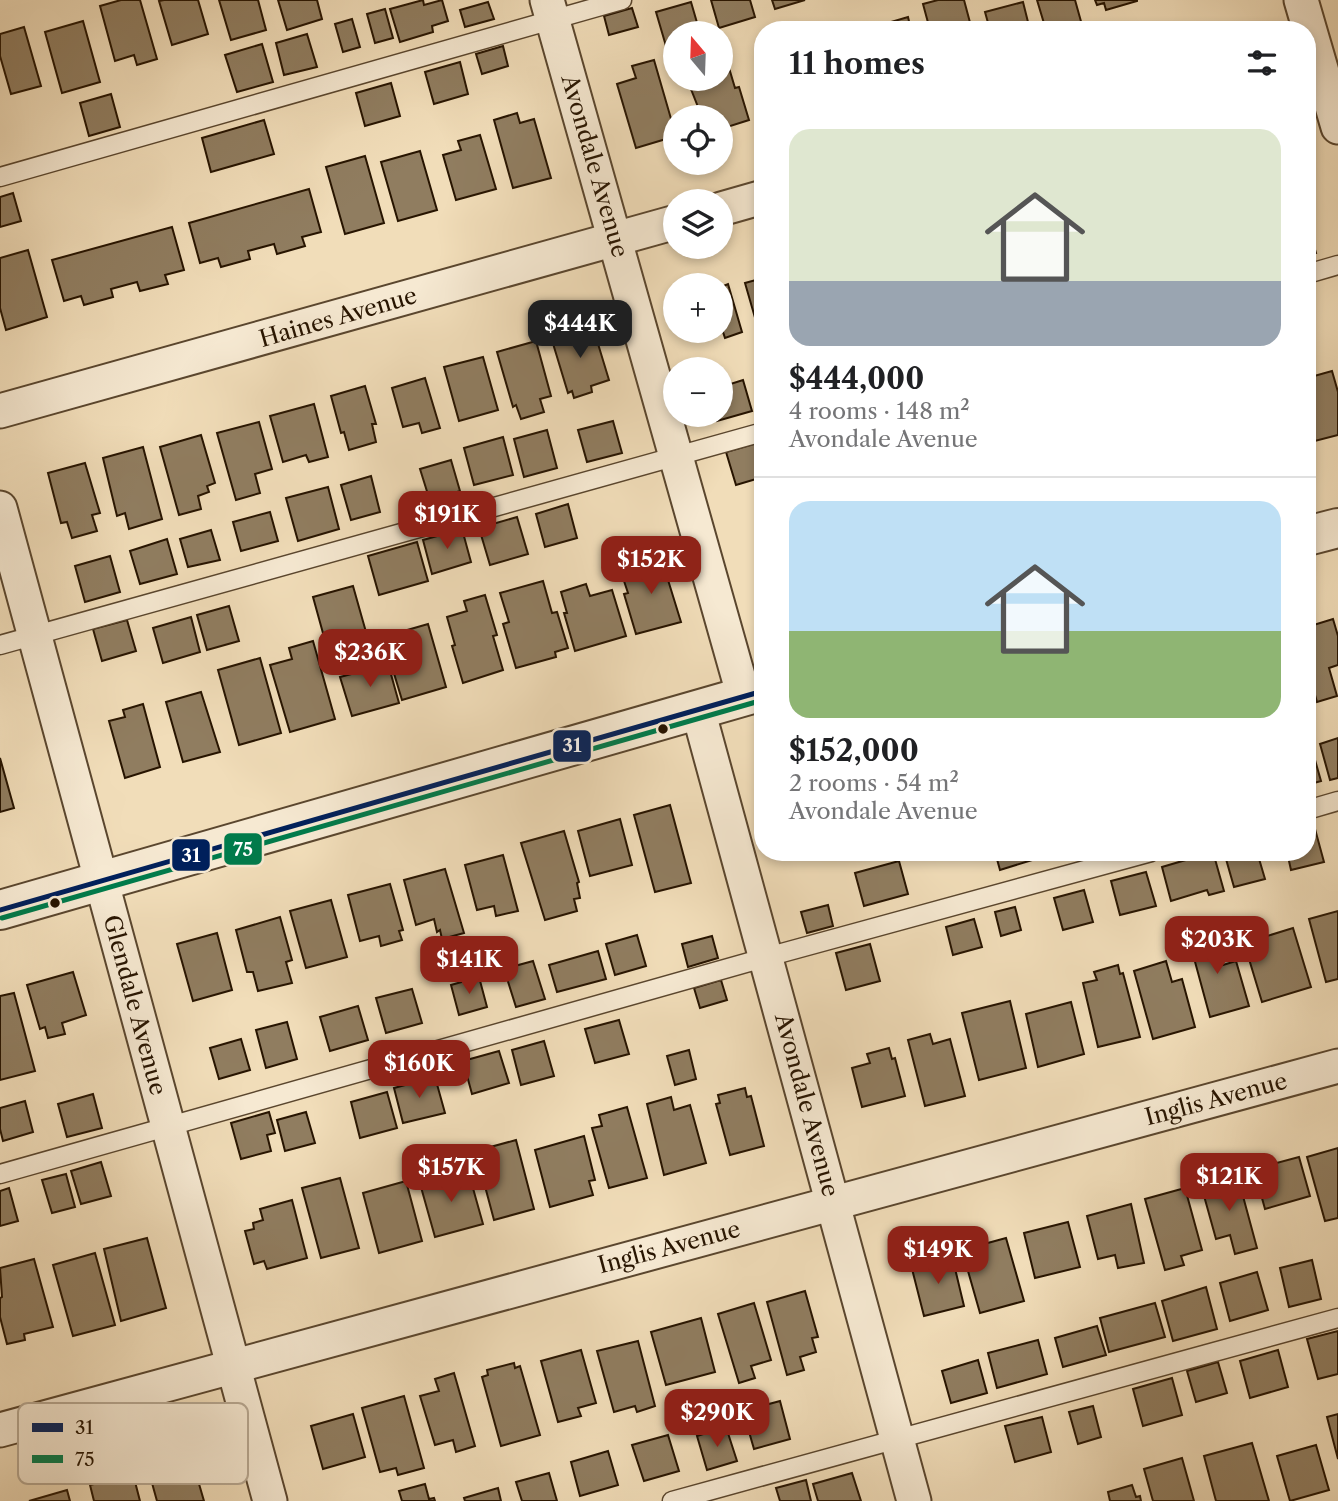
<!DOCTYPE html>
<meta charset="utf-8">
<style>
body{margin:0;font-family:"Libre Caslon Text",serif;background:#f2f2f2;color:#202124;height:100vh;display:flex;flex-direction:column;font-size:26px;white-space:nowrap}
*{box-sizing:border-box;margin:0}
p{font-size:23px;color:#757577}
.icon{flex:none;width:38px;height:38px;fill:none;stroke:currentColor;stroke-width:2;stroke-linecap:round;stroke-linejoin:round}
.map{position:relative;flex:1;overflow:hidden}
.sheet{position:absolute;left:754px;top:21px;width:562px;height:840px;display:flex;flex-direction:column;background:#fff;border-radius:28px;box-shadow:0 4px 10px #0003}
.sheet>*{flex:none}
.needle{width:46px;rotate:341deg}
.controls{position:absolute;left:663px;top:21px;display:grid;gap:14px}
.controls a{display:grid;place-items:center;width:70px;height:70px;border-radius:50%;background:#fff;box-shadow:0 4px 10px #0003;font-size:35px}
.price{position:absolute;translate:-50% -60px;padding:0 16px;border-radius:14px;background:#8f2418;color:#fff;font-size:23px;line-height:46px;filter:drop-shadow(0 2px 4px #0008)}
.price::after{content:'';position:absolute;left:50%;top:42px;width:21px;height:16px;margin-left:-10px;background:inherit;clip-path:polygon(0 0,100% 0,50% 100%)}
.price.current{background:#222;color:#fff}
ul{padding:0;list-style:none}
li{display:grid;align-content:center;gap:14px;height:371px;padding:0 35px}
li+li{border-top:2px solid #e0e0e0}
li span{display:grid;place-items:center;height:217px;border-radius:21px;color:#555}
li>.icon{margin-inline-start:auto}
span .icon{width:126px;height:126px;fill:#fffc;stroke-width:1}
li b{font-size:30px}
h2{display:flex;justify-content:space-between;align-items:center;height:84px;padding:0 35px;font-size:30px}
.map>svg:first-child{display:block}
.building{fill:#907d60;stroke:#271400;stroke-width:2}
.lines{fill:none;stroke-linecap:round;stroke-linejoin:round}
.service-casing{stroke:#5a462e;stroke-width:21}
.minor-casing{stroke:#5a462e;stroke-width:37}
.tertiary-casing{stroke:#5a462e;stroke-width:42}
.service{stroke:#f6e9d2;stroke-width:18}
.minor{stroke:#f6e9d2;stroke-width:33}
.tertiary{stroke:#f6e9d2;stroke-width:38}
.bus-1-casing{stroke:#f6e9d2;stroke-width:10}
.bus-2-casing{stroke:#f6e9d2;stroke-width:10}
.bus-1{stroke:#00205b;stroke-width:5}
.bus-2{stroke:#007b4b;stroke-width:5}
.bus-dot{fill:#271400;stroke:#f6e9d2;stroke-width:2.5}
.labels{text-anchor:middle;stroke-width:6;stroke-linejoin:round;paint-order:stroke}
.street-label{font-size:23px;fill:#271400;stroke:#f6e9d2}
.key{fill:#f6e9d2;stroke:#b8a993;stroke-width:2}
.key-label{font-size:19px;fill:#271400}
.line-badge{stroke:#f6e9d2;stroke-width:2.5}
.badge-label{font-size:19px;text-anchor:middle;font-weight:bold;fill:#fff}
</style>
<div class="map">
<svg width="1338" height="1501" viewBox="0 0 1338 1501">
<rect width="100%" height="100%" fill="#f1ddb9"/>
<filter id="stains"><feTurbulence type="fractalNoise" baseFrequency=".00286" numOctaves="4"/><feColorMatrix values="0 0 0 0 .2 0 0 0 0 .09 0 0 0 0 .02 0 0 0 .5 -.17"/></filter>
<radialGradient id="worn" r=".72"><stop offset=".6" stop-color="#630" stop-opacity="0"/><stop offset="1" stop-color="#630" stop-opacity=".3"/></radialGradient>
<g class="building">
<polygon points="121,0 140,0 157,59 137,65 134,55 115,61 100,6"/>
<polygon points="164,0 198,0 208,34 172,45 159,1"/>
<polygon points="219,0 258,0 266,30 231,40"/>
<polygon points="278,0 317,0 322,19 287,30"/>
<polygon points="423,0 424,5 442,0 448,21 432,26 433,32 400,42 390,9"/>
<polygon points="711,0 750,0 755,17 719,28"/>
<polygon points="772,0 805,0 775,9"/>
<polygon points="938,0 964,0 972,30 930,30 923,4"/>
<polygon points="1037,0 1075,0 1082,25 1065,30 1046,30"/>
<polygon points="1095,0 1137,0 1137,1 1106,10 1104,3 1097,5"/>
<polygon points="488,2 494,19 465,27 460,10"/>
<polygon points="691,2 700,33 676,33 676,43 666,46 656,12"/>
<polygon points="1023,2 1030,30 990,30 985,12"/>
<polygon points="632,8 638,27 609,35 604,16"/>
<polygon points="385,9 393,38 375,43 367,14"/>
<polygon points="908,17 911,30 867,30 867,29"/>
<polygon points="352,19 360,47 343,52 335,24"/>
<polygon points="83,21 100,82 62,93 45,32"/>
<polygon points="24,27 41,86 11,94 0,56 0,34"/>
<polygon points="307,34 317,67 284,75 276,43"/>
<polygon points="262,44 273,82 237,92 225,55"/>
<polygon points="503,46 508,66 482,74 476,54"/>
<polygon points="724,51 735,88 739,87 749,120 721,129 721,117 702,117 687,79 721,79 721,52"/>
<polygon points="654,60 676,136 636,148 617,84 636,78 632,66"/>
<polygon points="460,62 468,94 434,104 425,72"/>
<polygon points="391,83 400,116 365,126 356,93"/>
<polygon points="111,94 120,127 89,136 80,103"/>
<polygon points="517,113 520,123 534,119 551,178 513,188 494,120"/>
<polygon points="264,120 274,154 211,172 202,138"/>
<polygon points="480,135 496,189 456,200 443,155 461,150 458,141"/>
<polygon points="420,151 437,210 398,221 381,162"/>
<polygon points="365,156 384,223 345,234 326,167"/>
<polygon points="309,189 321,232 302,237 305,246 277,254 274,244 248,251 250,259 221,267 218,258 200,263 189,223"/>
<polygon points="13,193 21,221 0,227 0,197"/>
<polygon points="1307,222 1316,253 1307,255"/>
<polygon points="172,227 184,270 165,275 168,284 140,291 137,282 111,289 113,297 84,305 81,296 64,301 52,260"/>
<polygon points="28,250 47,317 6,330 0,308 0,258"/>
<polygon points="763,278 763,334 760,335 745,283"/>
<polygon points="728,284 742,332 725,338 721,326 721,287"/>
<polygon points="592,324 609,380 591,386 592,392 574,398 572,391 568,393 551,337"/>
<polygon points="536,341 551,396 540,399 544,412 521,419 516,405 513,407 497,352"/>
<polygon points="483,357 498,410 459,421 444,367"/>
<polygon points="1332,371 1338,392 1338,435 1307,443 1307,378"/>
<polygon points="425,378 440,428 422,433 419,423 403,427 392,388"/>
<polygon points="743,380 752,411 717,421 716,415 721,415 721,387"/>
<polygon points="365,386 376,424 372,424 376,442 349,450 344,432 341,433 331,396"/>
<polygon points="314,404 328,457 309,462 306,455 283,462 270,416"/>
<polygon points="613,421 622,453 587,462 578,430"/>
<polygon points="259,422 272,469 255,474 260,493 236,500 217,433"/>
<polygon points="547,430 557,468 524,477 514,439"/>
<polygon points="201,435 215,483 207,486 209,492 198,496 201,509 179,515 160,447"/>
<polygon points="503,437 513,475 474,485 464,448"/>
<polygon points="760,442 763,453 763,477 736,485 726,452"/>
<polygon points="143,447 162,519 129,529 125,513 117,516 103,458"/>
<polygon points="451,460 460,491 430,501 420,469"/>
<polygon points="85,463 100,513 92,515 97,531 72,538 67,522 61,523 48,473"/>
<polygon points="371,476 380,512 351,520 341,485"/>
<polygon points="328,487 339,529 298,541 286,498"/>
<polygon points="568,504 577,538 545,547 536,514"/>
<polygon points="270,512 278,541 241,551 233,522"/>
<polygon points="517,517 528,554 490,565 479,528"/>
<polygon points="462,529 471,562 432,574 423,540"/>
<polygon points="211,530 220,560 188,567 180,539"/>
<polygon points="167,539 177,574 140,584 130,551"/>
<polygon points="417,542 428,581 379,595 368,556"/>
<polygon points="660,554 681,622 636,634 624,594 628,593 624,581 636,577 631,563"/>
<polygon points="110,556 120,592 85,602 75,566"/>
<polygon points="543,581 552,613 557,612 568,648 555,652 556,657 516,668 503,624 509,622 500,593"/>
<polygon points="586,584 590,596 612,590 626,636 575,651 564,613 567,613 561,592"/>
<polygon points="353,586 366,632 326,644 313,597"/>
<polygon points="485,595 497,635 493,636 503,670 463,683 452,646 455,645 447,617 467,611 464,601"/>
<polygon points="229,606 239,641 207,650 197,615"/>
<polygon points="191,617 200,652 163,663 153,628"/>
<polygon points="1333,619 1338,636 1338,665 1329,668 1337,696 1317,702 1307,667 1307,627"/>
<polygon points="127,620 136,651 102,661 93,629"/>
<polygon points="428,624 446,687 402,700 383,637"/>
<polygon points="313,641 335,719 290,732 270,665 292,659 289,648"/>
<polygon points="260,658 281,733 239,745 218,670"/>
<polygon points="387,660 399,703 352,716 340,677 359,672 358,669"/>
<polygon points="201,692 220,752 183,762 166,702"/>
<polygon points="143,704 160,767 125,778 109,721 125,717 123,710"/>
<polygon points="1338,738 1338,778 1330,780 1320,744"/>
<polygon points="1311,746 1321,781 1307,785 1307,748"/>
<polygon points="0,758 14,808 0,812"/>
<polygon points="670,805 691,883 655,892 634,815"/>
<polygon points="620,819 632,865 590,876 578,831"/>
<polygon points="1315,829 1324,862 1291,870 1287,852 1307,852 1307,831"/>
<polygon points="564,831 579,882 577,883 580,898 574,899 577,911 545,920 521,843"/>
<polygon points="995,852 1029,852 1032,860 1000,870"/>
<polygon points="1213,852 1224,891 1209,895 1207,890 1171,901 1162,867"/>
<polygon points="1224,852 1257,852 1265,879 1234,887"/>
<polygon points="503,855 518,911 496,916 494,906 477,910 465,865"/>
<polygon points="899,861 908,894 864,906 855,873"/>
<polygon points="445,869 464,933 442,939 440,930 437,932 434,919 416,925 404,880"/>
<polygon points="1146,872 1156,906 1120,915 1111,881"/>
<polygon points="390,884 403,930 399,931 402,940 381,946 379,936 360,941 348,895"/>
<polygon points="1084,890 1093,922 1063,930 1054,898"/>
<polygon points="331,900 347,957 306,968 290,911"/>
<polygon points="828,905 833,926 807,933 801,912"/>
<polygon points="1015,907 1021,930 1001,936 995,912"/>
<polygon points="1338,911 1338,979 1326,982 1309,919"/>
<polygon points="280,917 292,960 286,962 292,983 258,991 253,972 247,972 236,930"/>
<polygon points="974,919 982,947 953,955 946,927"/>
<polygon points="1293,928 1311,987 1262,1002 1249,959 1253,958 1248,942"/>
<polygon points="1212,929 1223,965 1236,961 1249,1006 1210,1017 1188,936"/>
<polygon points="217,933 232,990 193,1001 177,944"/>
<polygon points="637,935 646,966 615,975 606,944"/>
<polygon points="712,936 718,958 688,967 682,944"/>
<polygon points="870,944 880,981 846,990 836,953"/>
<polygon points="598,951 606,979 557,992 549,965"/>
<polygon points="533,961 545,999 516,1007 504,969"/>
<polygon points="1166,961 1172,982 1182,979 1195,1027 1153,1039 1134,971"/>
<polygon points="1118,965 1120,974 1123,973 1140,1037 1098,1047 1083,983 1097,980 1094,972"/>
<polygon points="73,972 86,1015 62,1023 65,1034 48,1038 45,1027 40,1029 27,985"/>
<polygon points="479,977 487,1007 459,1015 451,985"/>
<polygon points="721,980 727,1000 700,1008 694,988"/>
<polygon points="412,989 422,1023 386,1033 376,998"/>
<polygon points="14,993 35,1071 0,1080 0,996"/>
<polygon points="1010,1001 1026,1068 979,1080 962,1013"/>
<polygon points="1071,1002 1084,1054 1038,1067 1026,1014"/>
<polygon points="358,1006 368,1040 330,1051 320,1017"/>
<polygon points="619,1020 629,1054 595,1063 585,1029"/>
<polygon points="287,1022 297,1059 266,1068 256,1030"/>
<polygon points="930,1034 933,1044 950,1039 965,1096 925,1106 908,1040"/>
<polygon points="241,1039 250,1070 219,1079 210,1048"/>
<polygon points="544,1041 554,1076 521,1085 512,1050"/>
<polygon points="889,1048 892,1059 895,1058 905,1096 862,1107 852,1068 870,1063 867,1054"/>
<polygon points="689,1050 696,1079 675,1085 667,1056"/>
<polygon points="499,1051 509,1083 472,1094 463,1061"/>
<polygon points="435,1077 445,1113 403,1123 394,1088"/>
<polygon points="745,1088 747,1097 751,1096 764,1146 730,1155 716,1104 720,1103 718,1095"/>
<polygon points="387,1092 397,1128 360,1138 351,1102"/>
<polygon points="93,1094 102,1128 67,1137 58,1104"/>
<polygon points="671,1097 674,1110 690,1105 706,1163 664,1175 647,1104"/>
<polygon points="25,1101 33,1132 3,1141 0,1129 0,1108"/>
<polygon points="627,1107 647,1178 609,1188 592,1128 602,1126 599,1115"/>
<polygon points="269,1112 275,1133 267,1135 271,1151 241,1159 231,1123"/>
<polygon points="306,1112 315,1143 285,1151 277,1120"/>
<polygon points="584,1136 595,1180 589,1181 593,1195 550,1207 535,1150"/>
<polygon points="516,1140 534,1209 494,1220 478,1160 485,1157 483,1149"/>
<polygon points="1338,1148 1338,1218 1325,1221 1307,1157"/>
<polygon points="1299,1157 1310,1196 1265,1209 1254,1169"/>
<polygon points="101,1162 111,1196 81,1204 71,1171"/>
<polygon points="66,1174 75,1207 52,1213 42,1180"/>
<polygon points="442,1174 444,1181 469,1174 483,1224 435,1237 419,1180"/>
<polygon points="1237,1174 1257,1248 1235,1254 1230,1235 1216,1239 1201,1185"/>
<polygon points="340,1178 359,1248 321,1258 302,1188"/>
<polygon points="406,1181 422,1241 379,1253 363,1193"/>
<polygon points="9,1188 18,1221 0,1226 0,1191"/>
<polygon points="1185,1188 1202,1250 1181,1256 1184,1265 1165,1270 1145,1199"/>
<polygon points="292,1200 307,1258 267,1269 264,1261 254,1264 245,1231 254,1229 253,1223 263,1220 260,1209"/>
<polygon points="1131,1204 1144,1263 1118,1268 1115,1255 1098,1259 1087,1216"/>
<polygon points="1068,1222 1080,1267 1035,1278 1024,1233"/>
<polygon points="147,1238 166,1308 121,1321 104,1249"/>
<polygon points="1006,1238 1024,1301 980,1313 962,1250"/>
<polygon points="95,1253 115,1325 73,1336 53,1265"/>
<polygon points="952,1256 964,1306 924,1316 911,1265"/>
<polygon points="34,1259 53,1327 24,1334 25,1340 7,1344 0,1317 0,1298 2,1297 0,1268"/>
<polygon points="1312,1260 1321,1299 1289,1307 1280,1268"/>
<polygon points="1257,1272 1268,1310 1230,1321 1220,1283"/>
<polygon points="1206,1287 1217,1329 1173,1341 1162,1301"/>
<polygon points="805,1291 818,1337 812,1338 816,1352 800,1357 804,1370 787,1375 767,1302"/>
<polygon points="754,1303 771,1360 751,1366 755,1378 739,1383 718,1314"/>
<polygon points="1155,1303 1165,1337 1109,1352 1100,1318"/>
<polygon points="701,1318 715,1372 666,1385 651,1332"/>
<polygon points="1097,1326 1106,1355 1063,1367 1055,1338"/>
<polygon points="1338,1331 1338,1374 1318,1379 1307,1339"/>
<polygon points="1038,1340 1047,1374 997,1388 988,1353"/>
<polygon points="638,1341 655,1406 637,1412 635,1406 614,1412 597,1351"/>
<polygon points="581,1350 596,1403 578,1408 581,1416 558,1422 541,1361"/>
<polygon points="1278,1350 1288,1387 1250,1398 1240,1361"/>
<polygon points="978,1360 987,1393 951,1403 942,1371"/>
<polygon points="1218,1362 1227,1393 1196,1402 1187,1371"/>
<polygon points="514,1363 515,1368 520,1366 540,1435 501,1446 482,1377 488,1375 487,1370"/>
<polygon points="454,1373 475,1446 456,1452 453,1440 435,1445 420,1396 439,1391 435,1379"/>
<polygon points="1172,1378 1182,1415 1143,1426 1133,1389"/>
<polygon points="404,1396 424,1468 398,1475 396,1468 380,1472 362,1408"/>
<polygon points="780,1401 790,1439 754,1449 743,1411"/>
<polygon points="1093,1406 1101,1437 1078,1444 1069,1412"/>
<polygon points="353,1414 365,1457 323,1469 311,1426"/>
<polygon points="1338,1414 1338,1459 1327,1417"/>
<polygon points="1042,1417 1051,1452 1015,1462 1005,1426"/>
<polygon points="726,1427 737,1461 707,1470 697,1436"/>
<polygon points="668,1435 679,1471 644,1481 632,1445"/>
<polygon points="1252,1443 1269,1501 1216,1501 1204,1456"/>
<polygon points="1316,1445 1329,1490 1290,1501 1277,1456"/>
<polygon points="608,1451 618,1485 580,1496 571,1462"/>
<polygon points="190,1453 204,1501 157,1501 147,1465"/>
<polygon points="1182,1458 1194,1501 1153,1501 1144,1469"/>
<polygon points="549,1473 557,1501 522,1501 516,1482"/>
<polygon points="852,1473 861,1501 818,1501 813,1484"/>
<polygon points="133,1474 140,1501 94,1501 90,1485"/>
<polygon points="806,1480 811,1501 780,1501 776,1488"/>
<polygon points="425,1484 429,1499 434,1498 435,1501 402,1501 399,1491"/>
<polygon points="1132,1485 1136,1497 1140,1496 1141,1501 1110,1501 1108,1492"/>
<polygon points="498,1488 501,1501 465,1501 464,1498"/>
<polygon points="67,1490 70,1501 29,1501"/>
</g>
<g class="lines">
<defs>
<g id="service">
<polyline points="0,177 622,0"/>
<polyline points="1307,274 1338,265"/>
<polyline points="0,645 763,432"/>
<polyline points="1307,810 1338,801"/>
<polyline points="0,1174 767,957 1151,852"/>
<polyline points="672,1501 1338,1318"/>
</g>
<g id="minor">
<polyline points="547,0 744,697"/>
<polyline points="1301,0 1338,127"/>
<polyline points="721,209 763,197"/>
<polyline points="0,411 676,222"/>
<polyline points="0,508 270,1501"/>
<polyline points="698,710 914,1501"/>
<polyline points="0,1430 1338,1066"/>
</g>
<g id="tertiary">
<polyline points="1307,536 1338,528"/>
<polyline points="0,910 763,691"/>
</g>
</defs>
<use href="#service" class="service-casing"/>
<use href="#minor" class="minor-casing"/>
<use href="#tertiary" class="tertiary-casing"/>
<use href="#service" class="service"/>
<use href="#minor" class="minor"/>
<use href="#tertiary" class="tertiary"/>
<defs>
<polyline id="bus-1" points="0,910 763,691"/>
<polyline id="bus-2" points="2,918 763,700"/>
</defs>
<use href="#bus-1" class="bus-1-casing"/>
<use href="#bus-2" class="bus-2-casing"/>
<use href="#bus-1" class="bus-1"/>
<use href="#bus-2" class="bus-2"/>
</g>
<g class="bus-dot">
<circle cx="663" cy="729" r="6"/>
<circle cx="55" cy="903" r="6"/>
</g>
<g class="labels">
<g class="street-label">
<text transform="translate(595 166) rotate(74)" y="8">Avondale Avenue</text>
<text transform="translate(338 317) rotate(-16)" y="8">Haines Avenue</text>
<text transform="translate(135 1005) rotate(75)" y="8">Glendale Avenue</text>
<text transform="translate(1216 1099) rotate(-15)" y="8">Inglis Avenue</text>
<text transform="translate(807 1105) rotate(75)" y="8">Avondale Avenue</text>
<text transform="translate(669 1247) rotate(-15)" y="8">Inglis Avenue</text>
</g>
</g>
<rect x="18" y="1403" width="230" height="81" rx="10" class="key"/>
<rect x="32" y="1423" width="31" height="9" fill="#00205b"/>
<rect x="32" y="1455" width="31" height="8" fill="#007b4b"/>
<g class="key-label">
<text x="75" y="1434">31</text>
<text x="75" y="1466">75</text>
</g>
<g class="line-badge">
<rect x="552" y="729" width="40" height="34" rx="7" fill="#00205b"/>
<rect x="223" y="832" width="40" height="34" rx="7" fill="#007b4b"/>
<rect x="171" y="838" width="40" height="34" rx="7" fill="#00205b"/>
</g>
<g class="badge-label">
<text x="572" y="752">31</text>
<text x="243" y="856">75</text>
<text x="191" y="862">31</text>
</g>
<rect width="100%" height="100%" filter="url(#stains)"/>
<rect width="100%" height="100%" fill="url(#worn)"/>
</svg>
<div class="controls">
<a><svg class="needle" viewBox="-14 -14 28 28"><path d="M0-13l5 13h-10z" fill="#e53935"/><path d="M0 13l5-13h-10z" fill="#757577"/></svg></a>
<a><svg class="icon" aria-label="locate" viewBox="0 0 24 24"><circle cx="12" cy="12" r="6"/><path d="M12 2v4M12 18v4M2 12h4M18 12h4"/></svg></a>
<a><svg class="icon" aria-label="layers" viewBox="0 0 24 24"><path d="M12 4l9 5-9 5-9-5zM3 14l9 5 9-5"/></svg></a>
<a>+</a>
<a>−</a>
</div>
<b class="price current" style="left:580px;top:360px">$444K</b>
<b class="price" style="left:447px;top:551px">$191K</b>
<b class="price" style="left:651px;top:596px">$152K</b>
<b class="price" style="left:370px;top:689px">$236K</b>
<b class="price" style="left:1217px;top:976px">$203K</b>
<b class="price" style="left:469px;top:996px">$141K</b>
<b class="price" style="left:419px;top:1100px">$160K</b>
<b class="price" style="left:451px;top:1204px">$157K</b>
<b class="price" style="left:1229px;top:1213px">$121K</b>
<b class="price" style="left:938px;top:1286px">$149K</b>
<b class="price" style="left:717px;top:1449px">$290K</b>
<section class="sheet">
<h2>11 homes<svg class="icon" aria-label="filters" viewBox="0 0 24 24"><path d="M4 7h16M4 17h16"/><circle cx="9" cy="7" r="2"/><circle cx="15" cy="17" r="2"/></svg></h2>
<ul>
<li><span style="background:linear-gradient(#dfe7d0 70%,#9aa5b1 0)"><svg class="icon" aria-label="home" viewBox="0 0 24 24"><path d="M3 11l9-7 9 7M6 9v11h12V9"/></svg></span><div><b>$444,000</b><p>4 rooms · 148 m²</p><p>Avondale Avenue</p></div></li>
<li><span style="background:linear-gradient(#bfe0f5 60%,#8fb573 0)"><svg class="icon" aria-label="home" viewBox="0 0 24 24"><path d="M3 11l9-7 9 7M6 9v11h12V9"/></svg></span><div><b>$152,000</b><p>2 rooms · 54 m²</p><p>Avondale Avenue</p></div></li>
</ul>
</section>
</div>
